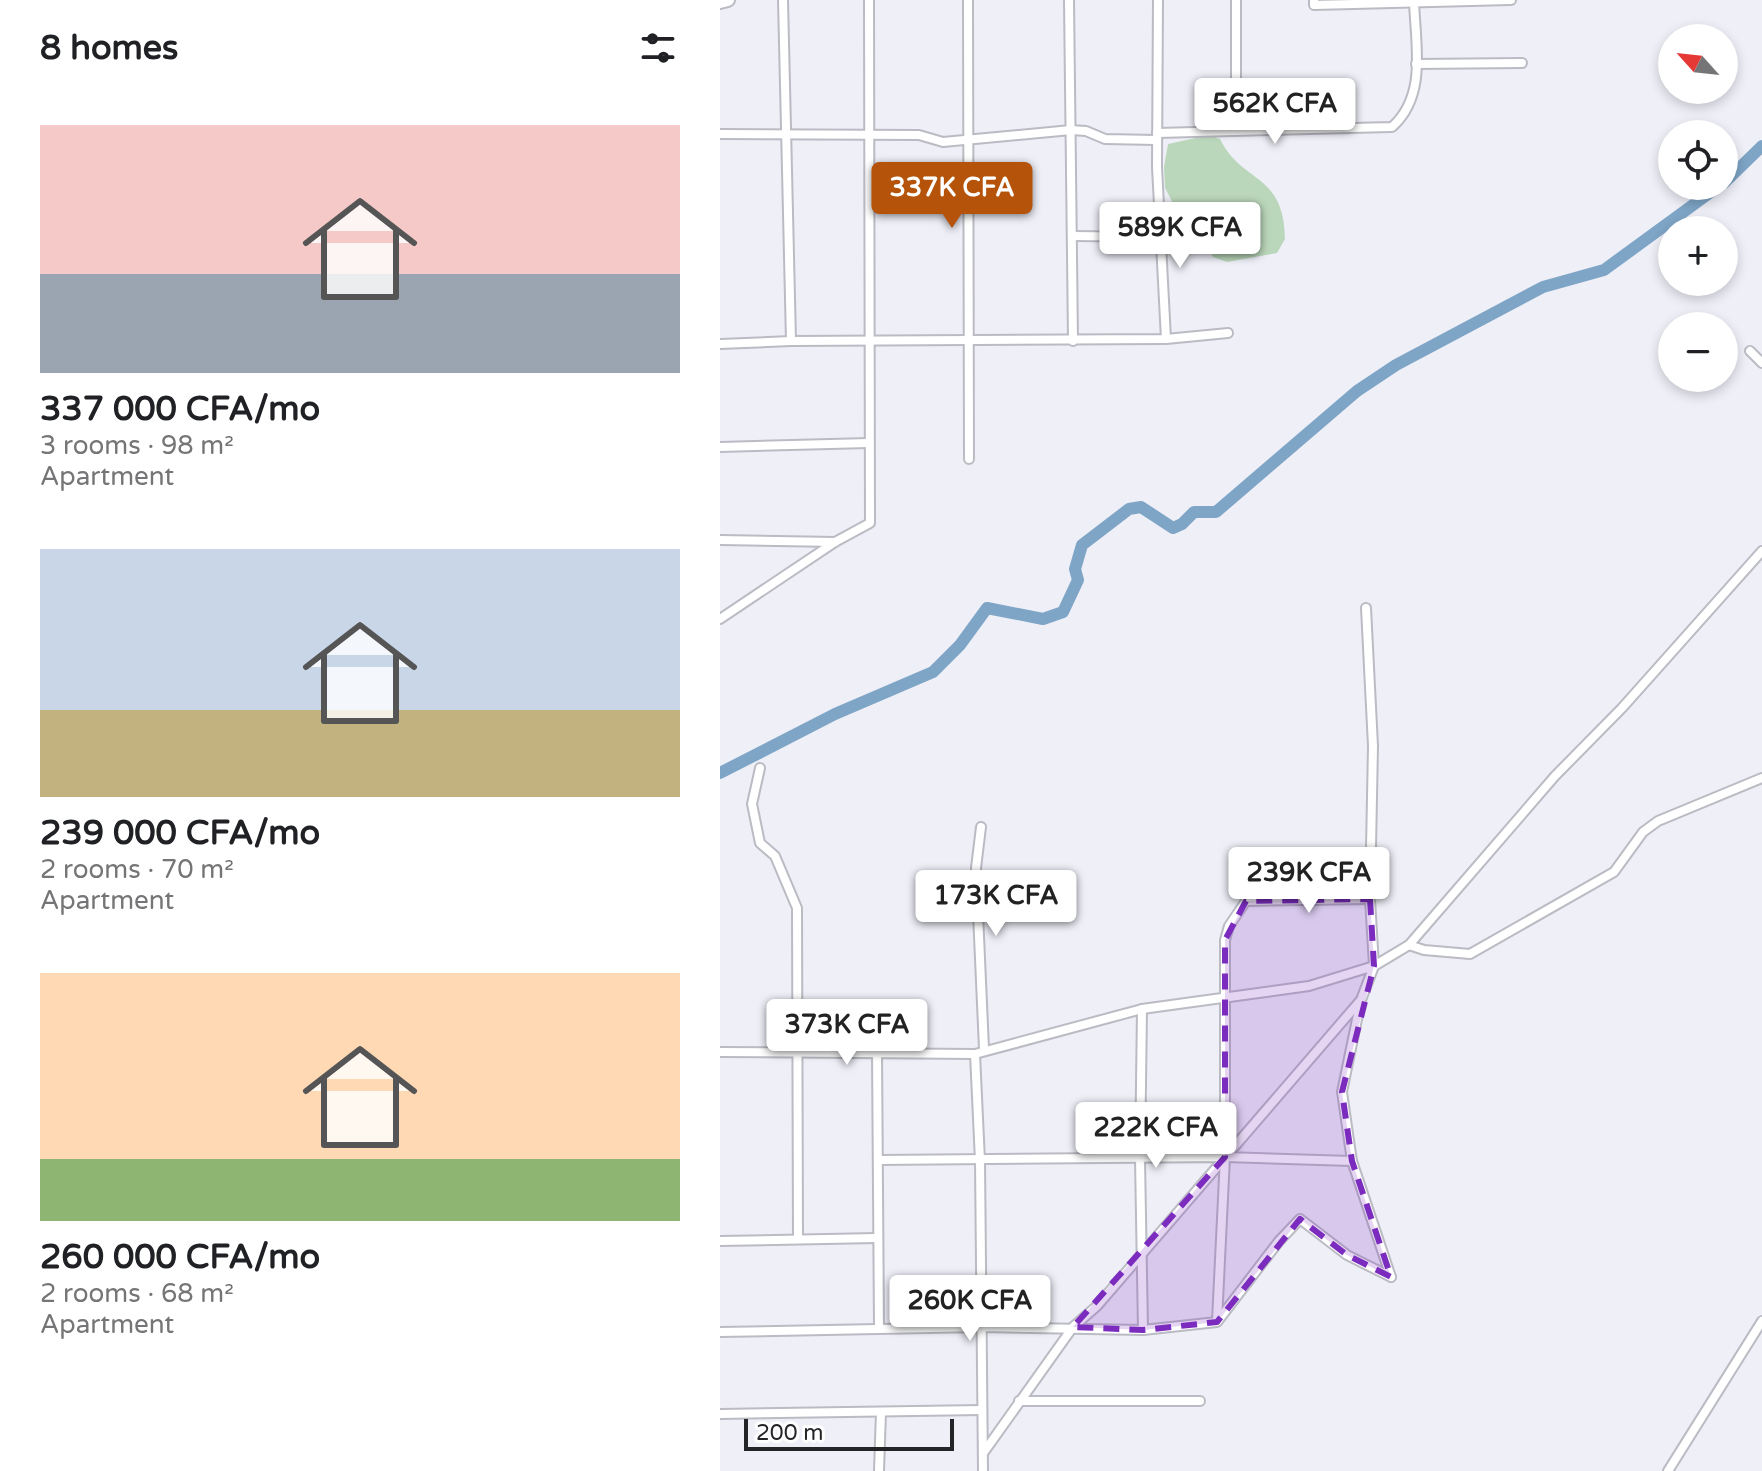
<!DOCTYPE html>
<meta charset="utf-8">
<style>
body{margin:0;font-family:"Varela Round",sans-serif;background:#f6f6f6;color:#202124;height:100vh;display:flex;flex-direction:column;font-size:30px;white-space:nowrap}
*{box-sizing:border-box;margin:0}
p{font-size:26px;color:#757577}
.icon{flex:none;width:44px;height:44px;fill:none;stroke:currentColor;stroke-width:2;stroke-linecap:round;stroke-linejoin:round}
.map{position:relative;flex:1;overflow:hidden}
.details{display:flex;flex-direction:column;background:#fff;width:720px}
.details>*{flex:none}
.needle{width:52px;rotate:297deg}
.fabs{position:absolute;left:938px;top:24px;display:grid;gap:16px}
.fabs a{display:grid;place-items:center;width:80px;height:80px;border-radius:50%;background:#fff;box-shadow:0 4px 12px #0003;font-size:40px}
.scale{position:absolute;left:24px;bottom:20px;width:210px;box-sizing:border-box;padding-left:8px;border:4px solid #242428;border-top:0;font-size:22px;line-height:28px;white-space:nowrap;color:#242428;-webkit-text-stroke:6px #fefefe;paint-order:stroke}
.price{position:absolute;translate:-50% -68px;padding:0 18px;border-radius:8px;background:#fff;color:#222;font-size:26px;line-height:52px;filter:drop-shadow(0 2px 4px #0008)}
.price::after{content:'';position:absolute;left:50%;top:48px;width:24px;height:18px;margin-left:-12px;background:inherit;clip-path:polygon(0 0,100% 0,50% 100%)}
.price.on{background:#b45309;color:#fff}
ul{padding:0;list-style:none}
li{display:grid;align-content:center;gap:16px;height:424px;padding:0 40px}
li span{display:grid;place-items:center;height:248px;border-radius:0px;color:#555}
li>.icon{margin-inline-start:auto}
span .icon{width:144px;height:144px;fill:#fffc;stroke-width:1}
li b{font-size:34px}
h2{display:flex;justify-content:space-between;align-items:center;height:96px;padding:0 40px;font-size:34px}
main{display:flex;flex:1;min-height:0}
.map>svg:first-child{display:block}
.green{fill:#bbd7bb}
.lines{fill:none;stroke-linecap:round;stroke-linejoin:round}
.river{stroke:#7ea5c6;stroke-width:12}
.minor-casing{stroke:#babbc3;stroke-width:12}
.secondary-casing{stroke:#babbc3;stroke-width:16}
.minor{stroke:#fff;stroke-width:8}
.secondary{stroke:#fff;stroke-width:12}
.marked{fill:#7b2cbf;fill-opacity:0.2;stroke:#7b2cbf;stroke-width:6;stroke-dasharray:16 10;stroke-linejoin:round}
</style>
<main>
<section class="details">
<h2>8 homes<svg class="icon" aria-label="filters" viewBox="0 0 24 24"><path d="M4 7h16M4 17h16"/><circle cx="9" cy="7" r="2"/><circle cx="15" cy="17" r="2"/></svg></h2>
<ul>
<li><span style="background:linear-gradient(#f6c9c9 60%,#9aa5b1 0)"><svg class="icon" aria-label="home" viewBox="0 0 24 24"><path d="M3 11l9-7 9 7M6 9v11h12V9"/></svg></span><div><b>337 000 CFA/mo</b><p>3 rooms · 98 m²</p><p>Apartment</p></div></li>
<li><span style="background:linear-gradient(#c9d6e8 65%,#c2b280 0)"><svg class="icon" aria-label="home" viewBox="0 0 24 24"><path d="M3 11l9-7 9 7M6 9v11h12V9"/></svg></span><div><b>239 000 CFA/mo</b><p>2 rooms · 70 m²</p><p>Apartment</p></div></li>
<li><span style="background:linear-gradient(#ffd9b3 75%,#8fb573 0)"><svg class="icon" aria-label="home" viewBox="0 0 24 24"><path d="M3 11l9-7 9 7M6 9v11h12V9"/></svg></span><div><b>260 000 CFA/mo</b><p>2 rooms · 68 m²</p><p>Apartment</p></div></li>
</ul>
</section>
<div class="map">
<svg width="1042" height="1471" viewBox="0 0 1042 1471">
<rect width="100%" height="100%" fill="#efeff8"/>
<path class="green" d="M 489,135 L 500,139 C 522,184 564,172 565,239 L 557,253 L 507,262 L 493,257 L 473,222 L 456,209 L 445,188 L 444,167 L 448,144 Z"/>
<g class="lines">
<g class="river">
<polyline points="1004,183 1042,146"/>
<polyline points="0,773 115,714 213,672 240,645 267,608 323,619 343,612 358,580 355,569 362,545 409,509 421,507 453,528 462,524 474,512 496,512 637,391 676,365 823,287 884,270 999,186"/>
</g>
<defs>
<g id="minor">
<polyline points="63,0 71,341"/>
<polyline points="248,0 249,459"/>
<polyline points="349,0 353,341"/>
<polyline points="438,0 437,167 446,339"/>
<polyline points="594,0 594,5 791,0"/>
<polyline points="696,64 802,63"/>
<polyline points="516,131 516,0"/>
<path d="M 437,133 L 672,127 C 708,95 695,43 694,0"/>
<polyline points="0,134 199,135 223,142 351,130 366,131 385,139 437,140"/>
<polyline points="352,236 442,237"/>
<polyline points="0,344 71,341 446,339 508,333"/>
<polyline points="1030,351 1042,363"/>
<polyline points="0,447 149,443"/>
<polyline points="0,540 115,542"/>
<polyline points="646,608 653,746 650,899 654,966 641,1000 622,1092 632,1161 671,1277"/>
<polyline points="0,619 115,542 150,523 149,0"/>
<polyline points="40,768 32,804 40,843 55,856 77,908 78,1239"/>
<polyline points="261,827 256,868 264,1049"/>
<polyline points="689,945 704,950 750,954 894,872 923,832 938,821 1042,778"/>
<polyline points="422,1009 420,1159 423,1330"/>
<polyline points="157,1051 159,1328"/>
<polyline points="0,1052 255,1054 422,1009 589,986 654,966 689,945 835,776 902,708 1042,551"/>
<polyline points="255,1054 260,1161 263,1471"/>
<polyline points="159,1160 505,1157 632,1161"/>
<polyline points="0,1241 157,1238"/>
<polyline points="497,1321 505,1157 505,940 509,926 526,901 650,899"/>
<polyline points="0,1332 262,1327 423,1330 497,1322 559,1241 580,1219 627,1255 671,1277"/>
<polyline points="299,1401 480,1401"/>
<polyline points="0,1414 262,1410"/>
<polyline points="264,1452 353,1327 377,1306 640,1001"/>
<polyline points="159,1471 161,1412"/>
<polyline points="948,1471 1042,1321"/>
</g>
<polyline id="secondary" points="0,2 8,0"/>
</defs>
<use href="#minor" class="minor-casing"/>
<use href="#secondary" class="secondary-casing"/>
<use href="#minor" class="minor"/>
<use href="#secondary" class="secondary"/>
</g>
<path class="marked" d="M 650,899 L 654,966 L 622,1092 L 632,1161 L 671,1277 L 627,1255 L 580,1219 L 497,1322 L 423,1330 L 353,1327 L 505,1157 L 505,940 L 526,901 Z"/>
</svg>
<div class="fabs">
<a><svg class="needle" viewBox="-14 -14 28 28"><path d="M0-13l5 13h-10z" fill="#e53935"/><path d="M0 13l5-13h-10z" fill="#757577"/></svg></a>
<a><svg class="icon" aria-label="locate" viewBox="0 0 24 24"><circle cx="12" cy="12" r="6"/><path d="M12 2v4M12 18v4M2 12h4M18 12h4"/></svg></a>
<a>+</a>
<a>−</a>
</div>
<div class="scale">200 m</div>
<b class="price" style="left:555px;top:146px">562K CFA</b>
<b class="price on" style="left:232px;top:230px">337K CFA</b>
<b class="price" style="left:460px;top:270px">589K CFA</b>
<b class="price" style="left:589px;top:915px">239K CFA</b>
<b class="price" style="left:276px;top:938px">173K CFA</b>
<b class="price" style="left:127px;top:1067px">373K CFA</b>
<b class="price" style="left:436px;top:1170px">222K CFA</b>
<b class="price" style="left:250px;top:1343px">260K CFA</b>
</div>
</main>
